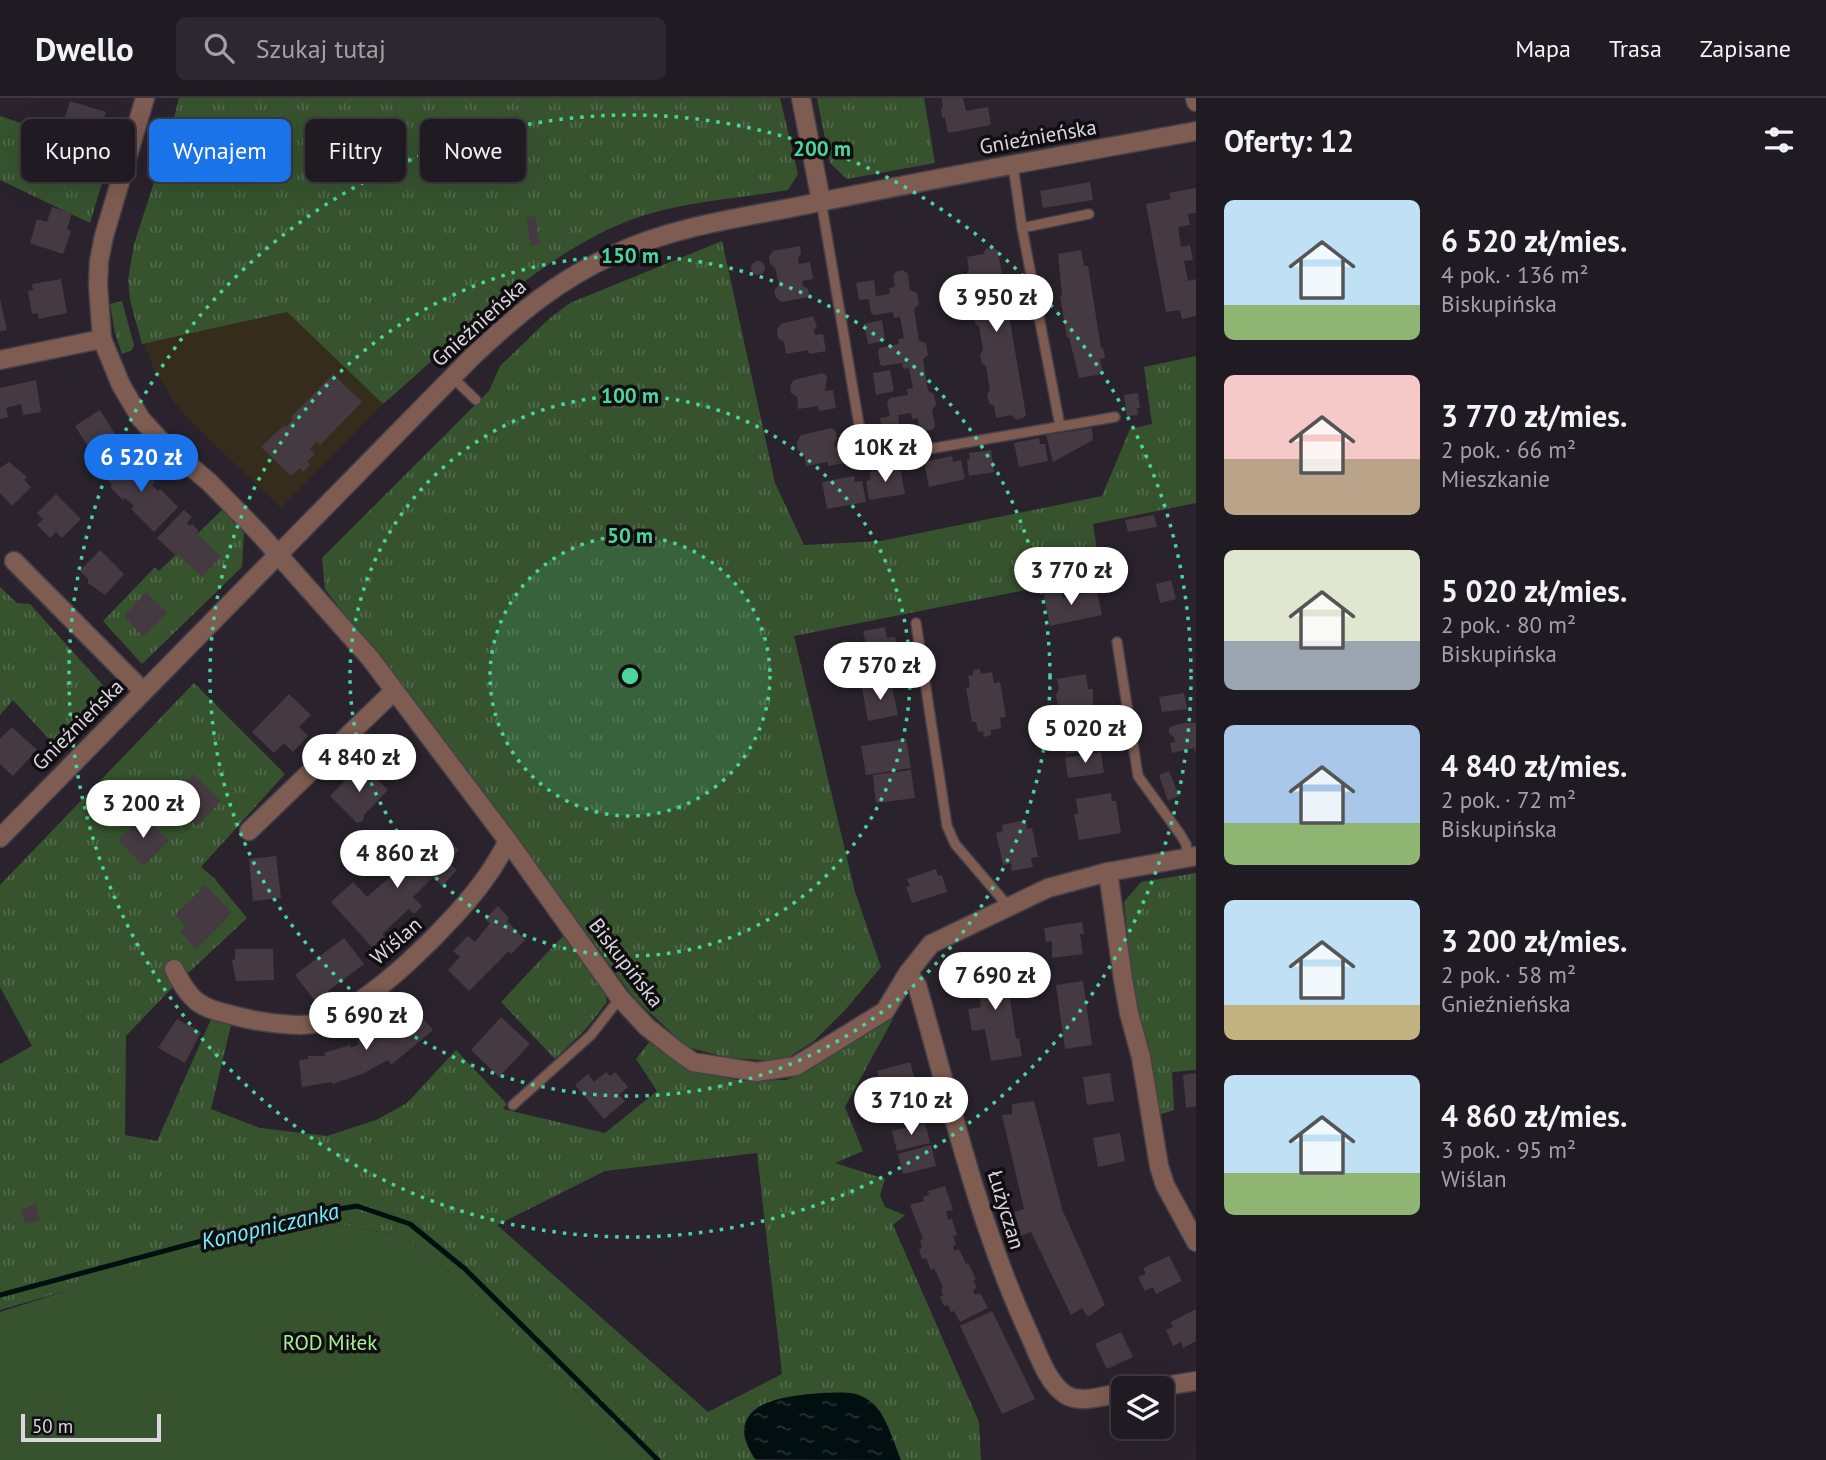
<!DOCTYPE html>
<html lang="pl">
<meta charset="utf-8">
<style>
body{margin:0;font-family:"PT Sans",sans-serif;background:#2d272f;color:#f1f3f6;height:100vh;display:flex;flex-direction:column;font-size:26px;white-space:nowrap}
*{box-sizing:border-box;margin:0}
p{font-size:23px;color:#a2a1a5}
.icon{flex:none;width:38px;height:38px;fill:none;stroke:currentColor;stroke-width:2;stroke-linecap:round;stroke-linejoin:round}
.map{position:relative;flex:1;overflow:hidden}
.panel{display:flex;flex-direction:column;background:#201a22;width:630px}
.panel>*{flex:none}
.banner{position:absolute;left:21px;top:21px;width:665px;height:63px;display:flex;gap:14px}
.fabs{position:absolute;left:1111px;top:1278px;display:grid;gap:14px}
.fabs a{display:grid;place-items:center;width:63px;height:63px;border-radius:10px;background:#201a22;box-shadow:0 7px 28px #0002,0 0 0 2px #3d3840;font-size:35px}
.scale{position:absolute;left:21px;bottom:18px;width:140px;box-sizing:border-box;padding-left:7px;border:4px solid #dcd7de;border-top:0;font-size:19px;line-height:24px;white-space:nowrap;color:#dcd7de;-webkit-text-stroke:5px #110e12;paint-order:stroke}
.price{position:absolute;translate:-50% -60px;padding:0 16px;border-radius:24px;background:#fff;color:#222;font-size:23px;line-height:46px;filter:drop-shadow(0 2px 4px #0008)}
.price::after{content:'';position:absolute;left:50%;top:42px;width:21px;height:16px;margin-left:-10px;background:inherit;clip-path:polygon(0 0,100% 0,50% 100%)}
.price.active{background:#1a73e8;color:#fff}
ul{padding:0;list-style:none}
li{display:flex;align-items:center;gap:21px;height:175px;padding:0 28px}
li span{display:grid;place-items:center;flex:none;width:196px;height:140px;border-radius:10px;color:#555}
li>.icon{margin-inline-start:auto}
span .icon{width:84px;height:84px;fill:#fffc;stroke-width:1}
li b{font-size:30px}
h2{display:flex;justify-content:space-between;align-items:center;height:84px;padding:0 28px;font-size:30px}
.pill{padding:0 24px;border-radius:10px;background:#201a22;box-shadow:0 7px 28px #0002,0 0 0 2px #3d3840;font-size:24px;line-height:63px}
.pill.active{background:#1a73e8;color:#fff}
header{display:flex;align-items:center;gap:42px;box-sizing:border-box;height:98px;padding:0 35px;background:#201a22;border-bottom:2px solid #3d3840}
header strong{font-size:33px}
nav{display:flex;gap:38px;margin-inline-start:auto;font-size:24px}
.search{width:490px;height:63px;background:#2d272f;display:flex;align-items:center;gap:18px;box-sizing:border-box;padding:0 24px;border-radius:10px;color:#a2a1a5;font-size:26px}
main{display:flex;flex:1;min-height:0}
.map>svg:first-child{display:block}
.commercial{fill:#352c1c}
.grass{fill:url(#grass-tufts);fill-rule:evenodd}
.green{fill:#36532e}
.water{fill:url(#water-ripples)}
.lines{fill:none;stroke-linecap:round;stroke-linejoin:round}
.stream{stroke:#020f10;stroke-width:5}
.building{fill:#463a42}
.lane-casing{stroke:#464049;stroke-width:12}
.street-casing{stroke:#464049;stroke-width:21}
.lane{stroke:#7e5c51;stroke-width:9}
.street{stroke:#7e5c51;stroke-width:18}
.ring{fill:none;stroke:#4bd49b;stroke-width:3.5;stroke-dasharray:3.5 7}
.labels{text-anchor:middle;stroke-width:7;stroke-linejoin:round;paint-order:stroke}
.street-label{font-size:21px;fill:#dcd7de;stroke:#110e12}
.park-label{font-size:21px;fill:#a9ef96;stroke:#110e12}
.water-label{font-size:23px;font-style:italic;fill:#74eef8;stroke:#110e12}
.centre{fill:#4bd49b;stroke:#110e12;stroke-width:3.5}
.ring-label{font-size:21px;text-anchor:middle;font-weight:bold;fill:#4bd49b;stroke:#110e12;stroke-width:7;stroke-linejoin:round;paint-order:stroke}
</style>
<header>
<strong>Dwello</strong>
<div class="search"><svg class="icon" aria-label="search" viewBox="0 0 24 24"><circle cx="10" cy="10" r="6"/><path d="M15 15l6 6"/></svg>Szukaj tutaj</div>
<nav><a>Mapa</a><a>Trasa</a><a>Zapisane</a></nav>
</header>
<main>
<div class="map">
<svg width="1196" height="1362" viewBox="0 0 1196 1362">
<defs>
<pattern id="grass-tufts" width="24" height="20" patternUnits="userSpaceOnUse" patternTransform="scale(1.75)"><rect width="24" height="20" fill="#36532e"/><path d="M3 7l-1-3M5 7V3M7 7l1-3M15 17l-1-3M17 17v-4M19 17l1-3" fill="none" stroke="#526b4c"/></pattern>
<pattern id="water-ripples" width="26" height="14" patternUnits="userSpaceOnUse" patternTransform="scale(1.75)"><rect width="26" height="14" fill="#020f10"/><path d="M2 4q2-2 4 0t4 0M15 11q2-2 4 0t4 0" fill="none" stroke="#263132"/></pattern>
</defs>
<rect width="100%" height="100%" fill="#2a232d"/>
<polygon class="commercial" points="287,214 383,306 281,410 190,323 174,304 153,269 144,245"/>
<g class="grass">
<path d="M 179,0 L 780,0 L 798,76 L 788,92 C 741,100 680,104 636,120 C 542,153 457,242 383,306 L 287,214 L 142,246 L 130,202 L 128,182 L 134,146 L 170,35 Z"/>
<polygon points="817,0 924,0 935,65 847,81 830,65"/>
<polygon points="0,18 111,55 90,125 0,82"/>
<polygon points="722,143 775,385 804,447 881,443 1102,398 1130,331 1152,326 1144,269 1196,258 1196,405 1093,426 1101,477 794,538 855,794 881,869 846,911 814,943 783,963 728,960 687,949 633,899 561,800 325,491 322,460 489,293 500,268 550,220 570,205"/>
<polygon points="122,203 134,247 132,252 122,256 115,235 110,206"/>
<polygon points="223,411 244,432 242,469 142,566 103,523 155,469 159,473"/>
<polygon points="0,489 17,505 30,506 110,595 58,651 13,602 0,617"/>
<path d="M 194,585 L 285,676 L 201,769 L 214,780 L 247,820 L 168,894 L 126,938 L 125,1037 L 157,1043 L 212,919 L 232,923 L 211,1011 L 260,1030 L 327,1038 L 376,1022 L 407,1005 L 456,952 L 507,1006 L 503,1011 L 605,1035 L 657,993 L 636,961 L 650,943 L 680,967 L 706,976 L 743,983 L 786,982 L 810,972 L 823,960 L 893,921 L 845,1009 L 863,1053 L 835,1065 L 885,1081 L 880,1097 L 885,1109 L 905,1117 L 893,1127 L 979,1324 L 981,1362 L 901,1362 L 880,1313 L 758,1309 C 737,1328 742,1341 756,1362 L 648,1362 L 452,1176 L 402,1138 L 331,1125 L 239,1143 L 0,1212 L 0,966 L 32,948 L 0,889 L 0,787 ZM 757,1055 L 782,1276 L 708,1314 L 497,1127 L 605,1073 Z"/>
<polygon points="1196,775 1196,972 1172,974 1174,1012 1159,1017 1134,903 1124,804 1141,784"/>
<polygon points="563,838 603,887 607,904 586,931 555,961 501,904"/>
</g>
<polygon class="green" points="331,1125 402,1138 452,1176 648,1362 0,1362 0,1214 126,1174 239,1143"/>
<path class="water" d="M 823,1295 C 834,1295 851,1293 861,1298 C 885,1307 892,1341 901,1362 L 755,1361 C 720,1305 781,1298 823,1295 Z"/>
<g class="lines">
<polyline class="stream" points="0,1197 295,1118 357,1108 410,1126 465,1171 658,1362"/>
</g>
<g class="building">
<polygon points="942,0 963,0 966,13 988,9 991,27 948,35 945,19 942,20 941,10 943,9"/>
<polygon points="70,3 106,14 100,31 97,30 94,38 66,29 68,21 65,20"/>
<polygon points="1090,84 1093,102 1043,110 1040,93"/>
<polygon points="1196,90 1196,115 1188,116 1190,127 1178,129 1181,149 1190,147 1193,162 1184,163 1188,183 1196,181 1196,218 1182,221 1180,212 1166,214 1146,106 1171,101 1169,95"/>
<polygon points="52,109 72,115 67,131 71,133 63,156 30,145 37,121 47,124"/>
<polygon points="535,118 540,146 531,148 526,120"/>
<polygon points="800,148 801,156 798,160 799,166 810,164 813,181 802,183 803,188 808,191 809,199 782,204 776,200 774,192 779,187 775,170 770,166 769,159 773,153"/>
<polygon points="993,149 998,153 1026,317 1023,320 1016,322 1012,317 996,320 994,308 989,305 987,296 990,292 986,268 982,265 980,257 983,252 979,228 975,226 974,220 973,215 976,211 972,188 968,185 966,177 969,172 967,159 983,156 986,151"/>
<polygon points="1081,152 1084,168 1088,168 1101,250 1103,250 1105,260 1100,261 1103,276 1079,280 1069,239 1067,240 1060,198 1062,197 1058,156"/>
<circle cx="758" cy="170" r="7"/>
<polygon points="903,172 908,176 910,192 917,195 918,200 919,206 914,211 919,243 926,245 928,257 923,261 928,293 934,296 936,307 932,312 935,328 932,332 925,333 919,330 918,320 912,321 911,315 898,317 900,333 883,337 880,320 890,318 887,304 890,300 908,297 907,291 913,290 909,270 903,271 902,265 883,268 880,266 878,253 880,250 899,246 898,241 904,240 900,219 894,220 893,214 874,217 871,215 869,201 859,202 856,185 874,182 876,198 890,196 889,190 895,189 893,178 896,174"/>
<polygon points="61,181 67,215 39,221 38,215 32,216 28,193 33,192 32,186"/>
<polygon points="0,201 7,232 0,233"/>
<polygon points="813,218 817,228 814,232 815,237 823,236 826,253 809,256 808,252 786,256 784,244 778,240 777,231 781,226"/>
<polygon points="882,222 885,243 868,246 864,226"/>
<polygon points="890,272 894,293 876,297 873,275"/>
<polygon points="822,275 827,278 825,293 833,292 836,310 819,313 818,308 798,311 797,299 791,295 790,287 794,282"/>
<polygon points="333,276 362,304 320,347 317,344 310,351 315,356 307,363 310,367 303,374 300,370 291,378 261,349 284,327 286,329 293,321 291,319"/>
<polygon points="36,282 41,314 23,317 21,306 6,310 8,319 0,321 0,290"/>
<polygon points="1138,295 1140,310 1137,310 1138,317 1127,318 1124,297"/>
<polygon points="100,312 115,336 90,352 75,328"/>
<polygon points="832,330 836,334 837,340 834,345 835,349 842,348 845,365 828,368 828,364 806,368 804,356 798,352 797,344 801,337"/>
<polygon points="1092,330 1093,342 1053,364 1046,337"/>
<polygon points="1039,340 1040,346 1045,346 1048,363 1019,369 1014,345"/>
<polygon points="991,352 994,374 969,378 967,362 970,361 969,355"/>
<polygon points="127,358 135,365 133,368 144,379 147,376 155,384 152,387 158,393 160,391 178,409 154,434 131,411 134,408 125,400 123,402 110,389 112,387 104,378"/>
<polygon points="952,358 953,364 961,362 965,381 929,389 924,364"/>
<polygon points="9,364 27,379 24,382 31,389 12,408 0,395 0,370"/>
<polygon points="900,369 905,396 869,402 866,383 871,382 870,374"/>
<polygon points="854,378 855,384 862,383 866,404 827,411 822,384"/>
<polygon points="56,396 81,421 62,440 56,434 50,440 37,427 43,421 37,415"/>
<polygon points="184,412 192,419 187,425 190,428 192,426 199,433 197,435 221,459 202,479 177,455 175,457 157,440"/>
<polygon points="1154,417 1157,429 1128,434 1125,422"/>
<polygon points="100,452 124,476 105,497 88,485 88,481 80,473"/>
<polygon points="1171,482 1176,501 1160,505 1156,486"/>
<polygon points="1061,491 1063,500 1097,493 1102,517 1050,528 1043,494"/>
<polygon points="146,494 167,515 143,539 124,518"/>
<polygon points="885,529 887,540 895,539 897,549 889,551 891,562 870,566 863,533"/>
<polygon points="980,571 981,576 992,574 994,585 1000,584 1006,619 1000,620 1001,630 991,632 991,637 984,639 983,633 978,634 976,624 972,624 966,590 970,589 968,578 973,577 973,572"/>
<polygon points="1086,576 1088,591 1093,591 1093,607 1100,634 1094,635 1096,651 1066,656 1056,597 1059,591 1057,581"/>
<polygon points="891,584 898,617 868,623 862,590"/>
<polygon points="1184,595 1187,611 1162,614 1159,599"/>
<polygon points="289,596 311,617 299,629 308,638 293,654 284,645 274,655 252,634"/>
<polygon points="1185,625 1196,625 1196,656 1194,650 1172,655 1170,645 1175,644 1174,639 1169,635 1169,631 1172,628"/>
<polygon points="12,629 37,652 13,678 0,666 0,641"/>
<polygon points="906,641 911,670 866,677 861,648"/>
<polygon points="1101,654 1104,675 1068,680 1065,660"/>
<polygon points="361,666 388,692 364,717 363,723 357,725 330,698"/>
<polygon points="911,672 915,700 876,705 873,677"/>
<polygon points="1169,673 1179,698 1168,703 1159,677"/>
<polygon points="193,676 221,703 197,728 169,700"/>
<polygon points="1111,695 1112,703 1116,703 1121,735 1079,742 1074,716 1078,716 1076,701"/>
<polygon points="142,717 169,742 144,768 118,743"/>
<polygon points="1026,722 1027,731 1032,730 1038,759 1031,760 1033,769 1012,773 1011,765 1003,767 996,735 1003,733 1002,727"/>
<polygon points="437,731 459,752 448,764 457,772 442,788 433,779 413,799 422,808 414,816 409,811 382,836 391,847 380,858 331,804 353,784 367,799 389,780 380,772 404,748 413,756"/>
<polygon points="276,758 281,800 253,803 249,761"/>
<polygon points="936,771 938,778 942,777 947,794 912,805 906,789 910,788 907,781"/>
<polygon points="205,787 232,815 196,851 180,834 186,828 175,817"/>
<polygon points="498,808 509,820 507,823 525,842 511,856 509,853 469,893 448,872 460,859 453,853 468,838 475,844 490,825 485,821"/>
<polygon points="1082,824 1084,836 1080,836 1083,856 1052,860 1052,843 1046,844 1044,830"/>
<polygon points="344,840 364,866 315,903 295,877"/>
<polygon points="235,851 273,851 274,882 236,883 232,862 235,861"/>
<polygon points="994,863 994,867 1005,866 1016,941 1019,940 1022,958 991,963 985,931 972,933 968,911 981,909 975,866"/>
<polygon points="1083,883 1092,947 1065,951 1056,887"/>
<polygon points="413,908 433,932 391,967 388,962 362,976 332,986 332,984 302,989 299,962 308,961 308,958 325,958 324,955 350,947 351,950 359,946 357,943 374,938 372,934 380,928 384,933"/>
<polygon points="501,919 530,946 499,979 471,952"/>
<polygon points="177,921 201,934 185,965 158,950"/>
<polygon points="910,964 915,982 882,991 877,973"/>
<polygon points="606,974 610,978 615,974 628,989 619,997 625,1003 604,1021 575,987 588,976 594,984"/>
<polygon points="1110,975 1114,1003 1087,1007 1083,979"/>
<polygon points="1196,975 1196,1008 1186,1010 1183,977"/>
<polygon points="914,984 919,1001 887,1010 882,993"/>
<polygon points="1034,1003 1062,1111 1105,1207 1088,1219 1082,1210 1071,1217 1031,1134 1021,1138 1012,1115 1024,1111 1002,1017 1012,1016 1012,1006"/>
<polygon points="925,1025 930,1045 897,1053 892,1033"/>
<polygon points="1120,1035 1125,1063 1098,1069 1093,1040"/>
<polygon points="931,1047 936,1068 903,1076 898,1056"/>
<polygon points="945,1088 953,1112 946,1113 948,1122 952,1121 957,1137 953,1138 956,1147 953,1148 954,1153 959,1151 966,1166 968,1165 976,1181 973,1182 977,1190 973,1192 975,1197 980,1195 988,1210 960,1224 954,1213 951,1214 948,1207 944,1208 940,1199 943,1197 941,1193 943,1189 934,1170 931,1172 926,1160 922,1161 919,1151 922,1150 920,1142 923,1141 910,1107 924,1103 923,1099 929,1097 928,1093"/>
<polygon points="36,1106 40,1122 25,1126 21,1111"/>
<polygon points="1169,1158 1182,1183 1156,1196 1153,1189 1145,1193 1138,1179 1146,1176 1143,1170"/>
<polygon points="1196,1211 1196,1243 1183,1250 1181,1244 1173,1248 1166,1232 1173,1229 1171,1224"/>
<polygon points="992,1213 1035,1301 1002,1316 960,1228"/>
<polygon points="1121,1234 1133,1259 1107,1271 1095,1246"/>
</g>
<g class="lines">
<defs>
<g id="lane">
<polyline points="1013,67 1022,130 1060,328"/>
<polyline points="821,103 865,362 1115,319"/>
<polyline points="1022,130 1089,116"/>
<polyline points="452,279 476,302"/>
<polyline points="916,525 947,728 955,746 1008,808"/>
<polyline points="1117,544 1138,678 1180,736 1186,746 1188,759"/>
<polyline points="513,1007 591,937 620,900"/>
</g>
<g id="street">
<polyline points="145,0 104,138 99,163 98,187 102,241 121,287 141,321 164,346 209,384 258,434 370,560 508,743 620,900 647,929 676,952 693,964 757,974 796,968 885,913 908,875 931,846 1048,790 1108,774 1196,758"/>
<polyline points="801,0 821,103"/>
<polyline points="1195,0 1196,4"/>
<polyline points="0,262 102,241"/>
<polyline points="14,463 143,593"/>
<polyline points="249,733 394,593"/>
<path d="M 0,740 L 474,257 C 519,215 558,182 615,156 C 674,128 742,120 805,107 C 935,80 1066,57 1196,33"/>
<polyline points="1108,774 1123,881 1129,915 1141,959 1159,1068 1165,1087 1196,1144"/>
<path d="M 174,871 C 193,910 204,910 244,920 C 260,924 297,929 313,926 C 365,915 459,820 489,775 C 496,765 502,754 508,743"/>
<path d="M 908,875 L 917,887 C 951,1005 978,1126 1030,1238 C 1038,1256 1048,1286 1066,1297 C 1081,1306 1107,1297 1124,1294"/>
<polyline points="1152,1290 1196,1283"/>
</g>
</defs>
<use href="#lane" class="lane-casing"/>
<use href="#street" class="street-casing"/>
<use href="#lane" class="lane"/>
<use href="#street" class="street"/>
</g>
<circle cx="630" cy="578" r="140" fill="#4bd49b" fill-opacity=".12"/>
<g class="ring">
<circle cx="630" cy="578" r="140"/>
<circle cx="630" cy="578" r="280"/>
<circle cx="630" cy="578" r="420"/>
<circle cx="630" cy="578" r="561"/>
</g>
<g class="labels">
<g class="street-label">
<text transform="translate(1038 39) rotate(-10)" y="7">Gnieźnieńska</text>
<text transform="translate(479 225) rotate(-42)" y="7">Gnieźnieńska</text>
<text transform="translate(78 627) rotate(-45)" y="7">Gnieźnieńska</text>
<text transform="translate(396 843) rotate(-41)" y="7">Wiślan</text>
<text transform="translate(626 865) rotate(52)" y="7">Biskupińska</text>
<text transform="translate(1006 1112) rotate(73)" y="7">Łużyczan</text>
</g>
<g class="park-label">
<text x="330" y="1252">ROD Miłek</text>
</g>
<g class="water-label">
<text transform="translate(270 1128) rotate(-13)" y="8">Konopniczanka</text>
</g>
</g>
<circle cx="630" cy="578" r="10" class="centre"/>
<g class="ring-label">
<text x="822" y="58">200 m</text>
<text x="630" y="165">150 m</text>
<text x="630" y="305">100 m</text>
<text x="630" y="445">50 m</text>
</g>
</svg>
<div class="fabs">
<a><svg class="icon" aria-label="layers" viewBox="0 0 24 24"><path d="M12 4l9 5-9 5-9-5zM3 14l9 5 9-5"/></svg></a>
</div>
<div class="scale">50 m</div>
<b class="price" style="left:996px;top:236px">3 950 zł</b>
<b class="price" style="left:885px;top:386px">10K zł</b>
<b class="price active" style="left:141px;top:396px">6 520 zł</b>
<b class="price" style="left:1071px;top:509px">3 770 zł</b>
<b class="price" style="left:880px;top:604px">7 570 zł</b>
<b class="price" style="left:1085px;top:667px">5 020 zł</b>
<b class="price" style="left:359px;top:696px">4 840 zł</b>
<b class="price" style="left:143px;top:742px">3 200 zł</b>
<b class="price" style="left:397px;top:792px">4 860 zł</b>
<b class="price" style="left:995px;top:914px">7 690 zł</b>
<b class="price" style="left:366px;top:954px">5 690 zł</b>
<b class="price" style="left:911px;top:1039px">3 710 zł</b>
<div class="banner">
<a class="pill">Kupno</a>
<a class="pill active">Wynajem</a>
<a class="pill">Filtry</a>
<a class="pill">Nowe</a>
</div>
</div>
<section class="panel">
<h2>Oferty: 12<svg class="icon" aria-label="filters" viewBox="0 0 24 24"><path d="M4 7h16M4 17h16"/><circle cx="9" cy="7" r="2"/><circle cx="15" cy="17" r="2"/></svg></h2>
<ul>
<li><span style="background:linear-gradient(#bfe0f5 75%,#8fb573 0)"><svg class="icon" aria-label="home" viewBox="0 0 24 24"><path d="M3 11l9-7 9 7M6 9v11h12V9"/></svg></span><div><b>6 520 zł/mies.</b><p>4 pok. · 136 m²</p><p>Biskupińska</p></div></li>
<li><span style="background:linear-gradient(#f6c9c9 60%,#b9a48a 0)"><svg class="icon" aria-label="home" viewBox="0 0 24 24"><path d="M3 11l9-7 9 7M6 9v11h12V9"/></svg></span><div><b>3 770 zł/mies.</b><p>2 pok. · 66 m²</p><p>Mieszkanie</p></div></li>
<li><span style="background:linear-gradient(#dfe7d0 65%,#9aa5b1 0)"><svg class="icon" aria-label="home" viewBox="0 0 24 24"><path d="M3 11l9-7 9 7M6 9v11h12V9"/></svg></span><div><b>5 020 zł/mies.</b><p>2 pok. · 80 m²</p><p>Biskupińska</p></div></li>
<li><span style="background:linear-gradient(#a9c7e8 70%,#8fb573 0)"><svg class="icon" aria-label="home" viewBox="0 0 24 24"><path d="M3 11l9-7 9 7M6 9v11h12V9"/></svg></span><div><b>4 840 zł/mies.</b><p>2 pok. · 72 m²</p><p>Biskupińska</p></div></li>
<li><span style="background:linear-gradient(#bfe0f5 75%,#c2b280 0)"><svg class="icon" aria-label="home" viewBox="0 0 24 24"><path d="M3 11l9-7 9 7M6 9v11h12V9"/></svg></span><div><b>3 200 zł/mies.</b><p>2 pok. · 58 m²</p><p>Gnieźnieńska</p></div></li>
<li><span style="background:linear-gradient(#bfe0f5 70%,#8fb573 0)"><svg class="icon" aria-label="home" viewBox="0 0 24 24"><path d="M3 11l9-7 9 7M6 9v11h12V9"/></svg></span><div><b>4 860 zł/mies.</b><p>3 pok. · 95 m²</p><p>Wiślan</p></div></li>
</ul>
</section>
</main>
